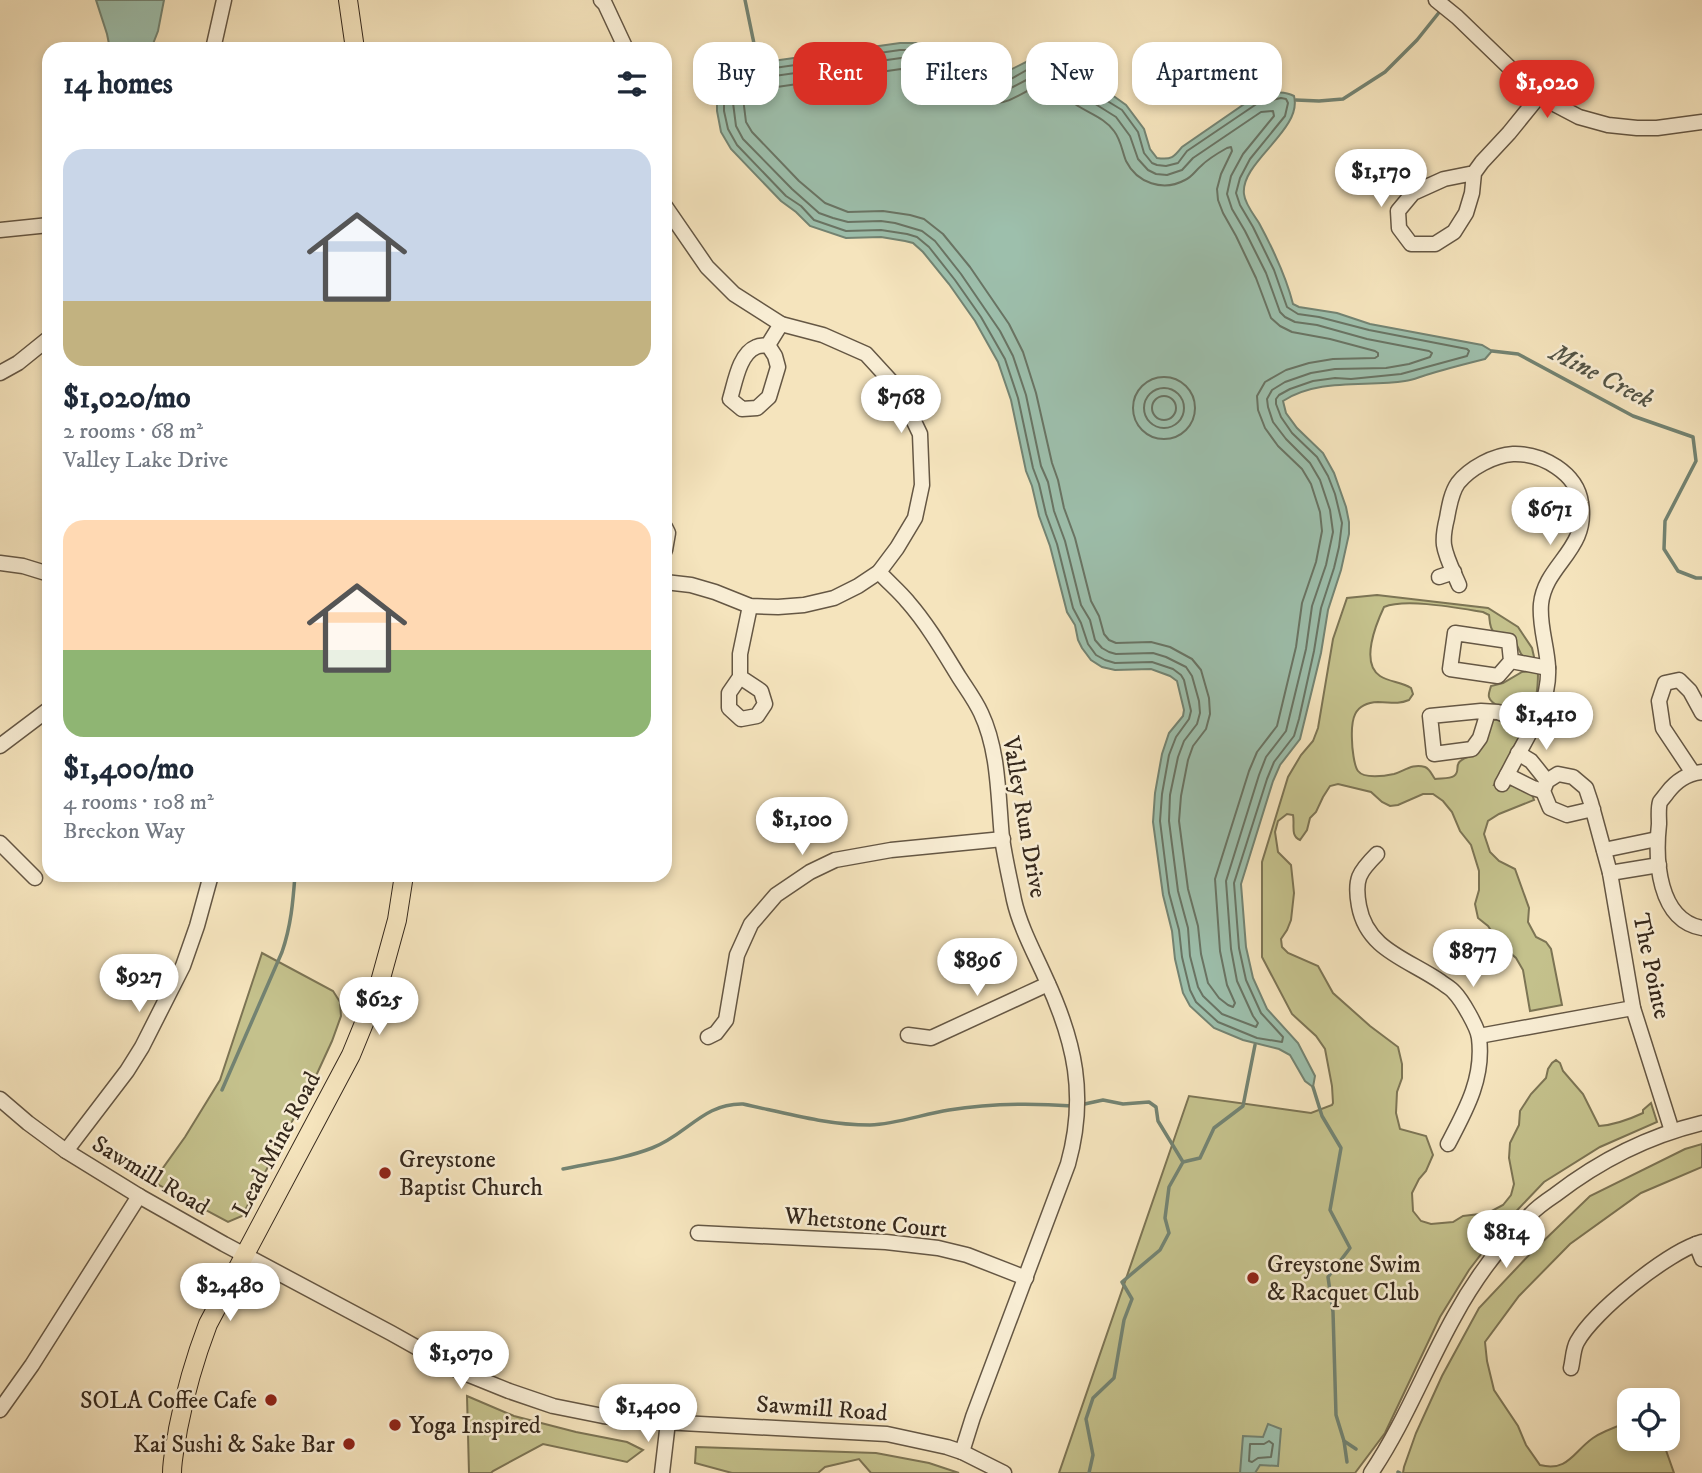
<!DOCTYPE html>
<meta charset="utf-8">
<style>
body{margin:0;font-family:"IM FELL DW Pica",serif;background:#f2f2f3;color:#1f2937;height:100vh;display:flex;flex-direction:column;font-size:26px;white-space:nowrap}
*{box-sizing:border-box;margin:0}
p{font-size:23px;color:#747a83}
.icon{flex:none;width:38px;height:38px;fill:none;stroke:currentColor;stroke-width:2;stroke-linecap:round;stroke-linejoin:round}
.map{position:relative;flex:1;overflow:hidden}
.sheet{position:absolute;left:42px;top:42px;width:630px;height:840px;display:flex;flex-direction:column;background:#fff;border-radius:21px;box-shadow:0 4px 10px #0003}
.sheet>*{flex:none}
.guide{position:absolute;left:693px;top:42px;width:665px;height:63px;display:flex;gap:14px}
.buttons{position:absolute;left:1617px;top:1388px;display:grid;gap:14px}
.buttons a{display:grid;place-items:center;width:63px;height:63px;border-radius:14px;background:#fff;box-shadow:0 4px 10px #0003;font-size:35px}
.price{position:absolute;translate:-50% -60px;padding:0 16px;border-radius:24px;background:#fff;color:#222;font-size:23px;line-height:46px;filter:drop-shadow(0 2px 4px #0008)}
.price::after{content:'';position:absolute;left:50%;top:42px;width:21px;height:16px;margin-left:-10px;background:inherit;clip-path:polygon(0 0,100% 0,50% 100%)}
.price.on{background:#d93025;color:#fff}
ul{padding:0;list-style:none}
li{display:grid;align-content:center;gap:14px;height:371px;padding:0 21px}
li span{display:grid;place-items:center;height:217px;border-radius:21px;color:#555}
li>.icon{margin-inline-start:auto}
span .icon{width:126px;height:126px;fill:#fffc;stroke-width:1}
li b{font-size:30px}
h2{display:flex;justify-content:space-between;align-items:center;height:84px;padding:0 21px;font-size:30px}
.chip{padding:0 24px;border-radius:21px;background:#fff;box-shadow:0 4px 10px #0003;font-size:24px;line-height:63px}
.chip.on{background:#d93025;color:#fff}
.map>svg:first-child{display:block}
.green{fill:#c4c18c;stroke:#7c7454;stroke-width:2}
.water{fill:#9dbfac;stroke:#738372;stroke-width:2}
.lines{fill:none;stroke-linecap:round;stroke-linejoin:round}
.shore{stroke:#697464;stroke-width:2}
.stream{stroke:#738372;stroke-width:3.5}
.minor-casing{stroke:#655744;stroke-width:17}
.major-casing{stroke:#35281c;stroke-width:20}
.minor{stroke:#f8edd4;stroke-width:14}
.major{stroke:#f5e4bd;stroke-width:18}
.poi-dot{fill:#8f2418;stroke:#f8edd4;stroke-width:2.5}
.labels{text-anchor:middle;stroke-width:5;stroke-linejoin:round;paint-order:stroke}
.street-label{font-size:24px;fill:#35281c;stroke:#f8edd4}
.poi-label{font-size:24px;fill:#35281c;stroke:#f8edd4;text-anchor:start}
.water-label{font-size:26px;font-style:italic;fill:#545547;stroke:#f8edd4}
</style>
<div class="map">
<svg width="1702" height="1473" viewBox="0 0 1702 1473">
<rect width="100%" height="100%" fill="#f5e4bd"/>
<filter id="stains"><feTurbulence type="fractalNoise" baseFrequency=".00286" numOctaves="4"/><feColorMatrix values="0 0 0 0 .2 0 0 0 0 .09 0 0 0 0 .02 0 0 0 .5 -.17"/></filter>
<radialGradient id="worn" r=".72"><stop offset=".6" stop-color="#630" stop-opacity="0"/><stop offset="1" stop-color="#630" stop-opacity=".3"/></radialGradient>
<g class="green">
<path d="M 1377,595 L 1488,608 L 1518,627 L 1532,648 L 1535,661 C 1515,659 1523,647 1511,638 C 1506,633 1500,635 1494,632 C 1489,628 1490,620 1489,615 L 1483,612 C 1458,608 1406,598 1384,607 C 1376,624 1360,663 1380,676 C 1389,682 1402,682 1411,688 L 1413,694 L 1409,700 C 1397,705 1390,702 1378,702 C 1353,703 1351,720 1352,740 C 1352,747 1354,766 1358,771 C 1364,779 1385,776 1394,774 C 1404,771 1413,763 1425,767 C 1430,769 1432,775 1435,779 C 1440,778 1450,779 1454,776 C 1463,769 1448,763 1473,755 L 1491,721 C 1502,716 1513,724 1523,729 L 1518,741 L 1494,785 L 1529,786 L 1534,800 L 1499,814 L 1488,821 L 1484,834 L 1490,852 L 1499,861 L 1515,869 L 1529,908 L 1528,922 L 1536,937 L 1546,942 L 1551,949 L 1562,1005 L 1530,1011 L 1523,970 L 1516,958 L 1501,945 L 1488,926 L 1478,918 L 1475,904 L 1479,890 L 1479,871 L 1471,845 L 1460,831 L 1452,812 L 1443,801 L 1433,794 L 1423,794 L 1398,805 L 1390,806 L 1382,802 L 1371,792 L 1338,784 L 1330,786 L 1323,797 L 1316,812 L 1310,818 L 1307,830 L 1300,840 C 1290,836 1295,825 1293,815 L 1287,814 L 1278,821 L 1275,832 L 1278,852 L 1291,865 L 1294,893 L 1291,920 L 1287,930 L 1281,939 L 1282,947 L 1288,953 L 1318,966 L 1333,993 L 1370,1026 L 1398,1047 L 1402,1064 L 1402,1078 L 1397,1092 L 1396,1113 L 1400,1129 L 1426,1136 L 1433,1155 L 1426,1171 L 1419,1179 L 1412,1193 L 1413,1211 L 1421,1221 L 1431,1224 L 1453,1222 L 1463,1216 L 1488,1213 L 1503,1205 L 1511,1195 L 1514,1184 L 1509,1158 L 1510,1143 L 1519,1125 L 1520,1111 L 1531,1094 L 1546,1078 L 1548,1069 L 1552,1063 L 1556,1060 L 1560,1063 L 1563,1071 L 1583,1094 L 1599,1126 C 1614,1125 1628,1120 1643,1113 L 1643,1110 L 1651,1103 L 1657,1122 L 1600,1147 L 1544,1182 L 1505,1223 L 1469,1270 L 1440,1317 L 1385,1433 L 1355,1473 L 1059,1473 L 1189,1096 L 1311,1113 L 1332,1105 L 1333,1103 L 1332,1086 L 1325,1049 L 1316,1036 L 1292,1014 L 1262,957 L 1262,862 L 1288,777 L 1301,755 L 1313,741 L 1318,728 L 1333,639 L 1347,598 Z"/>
<path d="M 1530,671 L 1538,673 C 1538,690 1536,703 1528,718 C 1519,715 1491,707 1489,697 C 1488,694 1490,690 1491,686 L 1503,683 L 1522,672 Z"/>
<polygon points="262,953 333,991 340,1002 341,1016 332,1041 315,1078 242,1216 228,1222 153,1182 185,1137 220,1080"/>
<path d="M 1702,1144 L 1702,1167 L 1641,1193 L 1570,1244 L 1519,1296 L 1485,1342 L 1487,1361 L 1494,1390 L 1518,1426 L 1526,1445 L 1540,1465 C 1568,1472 1573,1452 1593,1438 C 1603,1431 1618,1426 1629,1422 L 1629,1438 L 1662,1439 L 1674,1473 L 1403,1473 L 1404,1467 L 1416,1433 L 1442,1376 L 1479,1308 L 1530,1254 L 1590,1196 L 1685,1149 Z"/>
<polygon points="467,1396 514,1416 576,1432 627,1442 643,1450 627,1462 543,1444 493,1471 491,1473 469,1473"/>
<polygon points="696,1447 876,1453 929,1463 959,1473 871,1473 859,1459 825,1467 818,1473 732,1473 695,1463"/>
</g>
<g class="water">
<polygon points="96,0 164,0 158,31 151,49 110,49 107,34"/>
<path d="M 900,43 L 916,43 L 931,50 L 947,62 L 969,71 L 996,77 L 1030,60 L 1051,59 L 1065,62 L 1084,72 L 1090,82 L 1101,87 L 1126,105 L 1144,129 L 1150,149 L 1157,158 C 1172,160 1174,157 1182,147 L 1256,96 C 1271,94 1281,89 1294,96 C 1303,130 1240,162 1244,194 C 1245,204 1254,215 1259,223 C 1273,249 1286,276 1293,304 L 1299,307 L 1337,313 L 1370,324 L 1482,345 L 1492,351 L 1485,359 C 1465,364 1445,369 1426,375 C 1419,377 1413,380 1405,381 C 1365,387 1318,378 1283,401 L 1286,413 L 1297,428 L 1323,453 L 1334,473 L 1346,507 L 1349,522 L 1349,534 L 1341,570 L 1328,610 L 1321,653 L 1300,739 L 1280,765 L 1273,781 L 1241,884 L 1246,947 L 1253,978 L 1267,1009 L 1298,1043 L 1315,1076 L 1313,1087 L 1305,1081 L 1290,1055 L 1279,1049 L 1243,1040 L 1214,1028 L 1190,1006 L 1183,993 L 1175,959 L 1172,931 L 1163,895 L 1153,822 L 1155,793 L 1162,754 L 1169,733 L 1183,716 L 1184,710 L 1177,681 L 1170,676 L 1151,669 L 1115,670 L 1102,667 L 1091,660 L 1082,648 L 1078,640 L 1075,625 L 1067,612 L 1050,546 L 1039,516 L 1032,486 L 1026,471 L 1011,400 L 998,362 L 975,321 L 949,284 L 923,252 L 913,243 L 905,241 L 881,237 L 846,238 L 810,226 L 796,212 L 781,201 L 731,149 L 721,132 L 717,111 L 717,89 L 731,70 L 758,63 Z"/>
<polygon points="1268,1424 1281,1429 1278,1466 1260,1465 1255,1473 1240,1473 1243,1436 1263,1437"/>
</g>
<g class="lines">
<g class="shore">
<polygon points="900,50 914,50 927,56 944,68 966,77 995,84 1011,79 1032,67 1052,66 1062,68 1079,78 1086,88 1122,110 1138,132 1144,153 1152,163 1157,165 1166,166 1178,163 1187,151 1258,103 1281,98 1286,99 1288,103 1285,116 1250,159 1240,178 1236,193 1240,205 1253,227 1274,270 1287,307 1298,314 1319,317 1369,330 1467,349 1469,351 1467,356 1401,374 1351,379 1335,378 1313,381 1290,389 1279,395 1276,399 1276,404 1281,417 1292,433 1317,457 1328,476 1335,494 1342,523 1339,547 1334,568 1321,608 1314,651 1299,719 1294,736 1274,762 1267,779 1234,883 1239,948 1246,980 1261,1013 1283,1037 1282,1042 1257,1038 1218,1022 1196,1002 1190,990 1182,957 1179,930 1169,893 1160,821 1162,794 1169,755 1176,737 1189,719 1191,711 1184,680 1181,675 1173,669 1152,662 1115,663 1105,660 1096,655 1088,644 1081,623 1073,608 1057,544 1046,514 1039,484 1033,468 1018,398 1005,359 981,317 955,280 929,247 917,237 907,234 881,230 846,231 814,220 801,206 786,196 737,145 728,129 724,111 724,92 736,76 760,70"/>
<polygon points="901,58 913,59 923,64 940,76 963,86 994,93 1003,92 1034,76 1058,76 1073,85 1081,95 1116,117 1130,136 1138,159 1148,170 1156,174 1167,175 1182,170 1193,158 1261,112 1273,111 1274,116 1243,154 1231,176 1227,194 1232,209 1245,231 1266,273 1280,312 1285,317 1295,322 1317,325 1367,339 1429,351 1432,353 1430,357 1409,364 1386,368 1335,369 1311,373 1285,382 1272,390 1267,399 1268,407 1273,422 1286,439 1310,463 1320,480 1330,510 1333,532 1326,565 1312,606 1306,649 1286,731 1266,757 1259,775 1226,881 1231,949 1237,981 1253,1016 1258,1023 1256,1027 1222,1014 1203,996 1198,987 1190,956 1188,928 1178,891 1169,821 1170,795 1178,757 1184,741 1197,724 1200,713 1199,701 1192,676 1186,667 1166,657 1153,653 1116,654 1109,652 1102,648 1095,640 1090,620 1081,605 1065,541 1054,511 1048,482 1041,466 1026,395 1013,356 1000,331 961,274 935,241 922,231 895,223 881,221 848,222 833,218 819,213 792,189 743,139 736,126 732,95 741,84 761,78"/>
<path d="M 901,69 C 915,69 923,78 934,84 C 952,94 975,103 995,103 C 1016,104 1035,78 1055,87 C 1064,91 1068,98 1075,104 C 1088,113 1105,118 1114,131 C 1121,140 1122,151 1126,161 C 1137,183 1163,192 1185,180 C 1192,177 1195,171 1201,166 C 1208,159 1218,153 1227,148 L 1231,147 L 1232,151 L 1221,174 L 1217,189 L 1218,200 L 1223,213 L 1236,236 L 1256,278 L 1271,318 L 1280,326 L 1292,332 L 1330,339 L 1375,351 L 1378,353 L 1378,356 L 1375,358 L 1333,359 L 1309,363 L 1286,370 L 1265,382 L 1257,396 L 1258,410 L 1265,428 L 1278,446 L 1302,469 L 1311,484 L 1320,512 L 1322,531 L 1316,562 L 1302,603 L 1296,647 L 1277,726 L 1257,752 L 1249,771 L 1215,879 L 1220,951 L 1227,985 L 1235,1003 L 1233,1007 L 1228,1005 L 1219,998 L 1208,983 L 1201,954 L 1198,926 L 1188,889 L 1179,821 L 1181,796 L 1188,760 L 1193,746 L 1206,729 L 1210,714 L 1209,698 L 1201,670 L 1192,659 L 1170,647 L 1151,642 L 1116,643 L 1109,640 L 1104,634 L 1099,616 L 1091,601 L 1075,538 L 1064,508 L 1058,480 L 1052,463 L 1036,393 L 1023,352 L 1009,324 L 970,267 L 943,234 L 924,219 L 910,215 L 883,211 L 848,212 L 825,203 L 799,181 L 752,132 L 746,122 L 743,98 L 747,93 L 763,89 Z"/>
<circle cx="1164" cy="408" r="31"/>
<circle cx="1164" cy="408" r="20"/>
<circle cx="1164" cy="408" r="12"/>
<polygon points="1269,1441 1273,1444 1271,1457 1258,1458 1252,1462 1249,1461 1250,1444 1264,1444"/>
</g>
<g class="stream">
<polyline points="745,0 758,63"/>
<polyline points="1296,100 1319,101 1343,99 1385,72 1417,40 1441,10"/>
<polyline points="1492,351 1518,354 1633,416 1693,437 1696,461 1665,521 1664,549 1678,571 1696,578 1702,578"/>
<polyline points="1313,1087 1322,1116 1341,1148 1330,1210 1350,1248 1328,1277 1333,1312 1336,1415 1344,1441 1356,1449"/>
<path d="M 222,1090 L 282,952 C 291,926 293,902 295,875"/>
<polyline points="1080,1105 1103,1100 1123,1104 1149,1102 1156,1107 1158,1121 1183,1162"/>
<path d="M 563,1169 C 592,1163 624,1159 652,1148 C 687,1135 703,1103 743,1104 C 785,1113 827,1125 870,1125 C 897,1124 923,1114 949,1110 C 991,1103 1031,1103 1073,1106"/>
<polyline points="1344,1441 1347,1462"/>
<polyline points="1398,1472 1400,1473"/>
<polyline points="1089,1473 1093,1455 1086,1419 1093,1398 1114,1378 1124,1320 1132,1299 1122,1282 1160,1250 1169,1233 1165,1218 1169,1187 1183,1162 1200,1158 1214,1128 1243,1106 1255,1045"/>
</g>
<defs>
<g id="minor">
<polyline points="601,0 605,4 626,49"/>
<polyline points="1436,0 1457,17 1539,96 1579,117 1608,125 1637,128 1657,128 1702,122"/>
<polyline points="213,49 224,0"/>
<polyline points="1474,173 1472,193 1466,213 1454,232 1435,244 1411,244 1399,228 1398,211 1413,193 1444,179 1474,173 1482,162 1509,133 1539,96"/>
<polyline points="665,206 707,267 734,294 781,324 823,335 866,354 899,390 920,434 922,485 915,518 897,548 879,572 858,586 834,598 804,605 778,607 750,606 715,592 691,585 665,582"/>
<polyline points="0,230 49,225"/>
<path d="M 768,345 L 775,356 L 778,367 L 769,397 L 757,408 L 742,409 L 730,399 C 735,383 739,354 756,347 C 760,345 764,346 768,345 L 781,324"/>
<polyline points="0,373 18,363 49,338"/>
<polyline points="665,527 668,533 665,550"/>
<polyline points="0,563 23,566 49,574"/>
<path d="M 879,572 C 888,582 899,591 908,602 C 928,625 943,651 959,677 C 966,688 975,700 981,713 C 999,751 998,797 1002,838 C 1005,859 1010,880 1014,900 C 1020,927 1035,954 1046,979 C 1075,1042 1087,1096 1068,1164 L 973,1417 L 962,1452"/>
<polyline points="1439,577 1454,572"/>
<path d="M 1459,585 C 1454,573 1446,558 1444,545 C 1443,537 1445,526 1447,518 C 1449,507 1451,493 1458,483 C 1470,468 1494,455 1513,454 C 1542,453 1577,473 1581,503 C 1589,550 1545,564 1541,604 C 1539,625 1547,646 1548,667 C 1550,700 1532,729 1517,756 C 1512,765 1507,775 1502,784"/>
<polyline points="1511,661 1498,676 1450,669 1455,633 1509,641 1511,661 1548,668"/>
<polyline points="740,677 761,691 765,704 757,716 741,719 729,708 729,693 740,677 740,654 750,606"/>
<polyline points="1488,712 1480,738 1472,749 1434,754 1430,716 1481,711 1498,712 1533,726"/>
<polyline points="0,746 49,709"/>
<polyline points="1518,753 1531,761 1547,781"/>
<path d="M 1702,772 C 1686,774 1676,781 1667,793 C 1665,796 1662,799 1660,802 C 1658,808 1659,817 1659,824 C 1655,860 1658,920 1702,928"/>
<polyline points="1693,773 1663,728 1659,701 1665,683 1679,680 1690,691 1702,713"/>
<polyline points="1507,775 1533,788 1543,791"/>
<polyline points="1593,809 1567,815 1550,808 1543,791 1547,781 1558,774 1573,777 1586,788 1591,803 1610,873 1633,1008 1672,1131"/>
<polyline points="0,843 35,878"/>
<polyline points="1604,850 1657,839"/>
<path d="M 1377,854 C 1359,872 1354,879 1359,906 C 1367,950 1408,959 1441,982 C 1445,985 1451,988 1454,992 C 1462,1000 1478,1028 1479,1038 C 1484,1078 1466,1110 1448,1144"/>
<polyline points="1610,873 1659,865"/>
<polyline points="908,1035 931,1038 1048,984"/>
<polyline points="1479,1036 1633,1008"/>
<polyline points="708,1037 716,1033 726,1020 737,955 751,924 776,895 810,872 835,860 891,850 1003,839"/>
<polyline points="0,1099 28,1123 66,1151 139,1196 224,1244 391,1333 457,1370 509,1391 553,1406 603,1416 645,1421 887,1434 947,1447 962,1452 1004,1473"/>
<polyline points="66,1151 127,1071 142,1047 183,966 197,926 211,875"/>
<polyline points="698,1233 886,1242 938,1248 967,1255 1026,1278"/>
<polyline points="1696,1244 1702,1259"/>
<path d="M 1571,1368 C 1573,1360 1573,1349 1577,1342 C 1594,1311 1668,1252 1702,1242"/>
<polyline points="0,1410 32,1365 139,1196"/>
<polyline points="662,1473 668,1422"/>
<path d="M 1371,1473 C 1404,1424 1425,1369 1454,1317 C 1474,1280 1500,1245 1530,1215 C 1537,1207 1546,1201 1555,1195 C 1599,1161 1648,1136 1702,1123"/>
</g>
<g id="major">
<polyline points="348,0 355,49"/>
<path d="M 172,1473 C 172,1458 176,1444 178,1429 C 185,1393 195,1358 208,1324 L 351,1055 L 378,989 L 397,920 L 404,875"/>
</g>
</defs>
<use href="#minor" class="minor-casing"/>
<use href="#major" class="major-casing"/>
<use href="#minor" class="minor"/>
<use href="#major" class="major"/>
</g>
<g class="poi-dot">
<circle cx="385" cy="1173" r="7"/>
<circle cx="1253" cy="1278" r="7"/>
<circle cx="271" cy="1400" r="7"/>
<circle cx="395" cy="1425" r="7"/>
<circle cx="349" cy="1444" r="7"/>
</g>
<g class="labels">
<g class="street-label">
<text transform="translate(1025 817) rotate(80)" y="8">Valley Run Drive</text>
<text transform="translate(1652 966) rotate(78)" y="8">The Pointe</text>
<text transform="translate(276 1144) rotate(-62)" y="8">Lead Mine Road</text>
<text transform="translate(151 1175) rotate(31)" y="8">Sawmill Road</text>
<text transform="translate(866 1222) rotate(5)" y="8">Whetstone Court</text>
<text transform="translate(822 1408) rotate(4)" y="8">Sawmill Road</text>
</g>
<g class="poi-label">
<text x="399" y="1167">Greystone<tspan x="399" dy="28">Baptist Church</tspan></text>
<text x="1267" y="1272">Greystone Swim<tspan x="1267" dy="28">&amp; Racquet Club</tspan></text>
<text x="257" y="1408" text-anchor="end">SOLA Coffee Cafe</text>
<text x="409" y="1433">Yoga Inspired</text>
<text x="335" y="1452" text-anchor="end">Kai Sushi &amp; Sake Bar</text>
</g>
<g class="water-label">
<text transform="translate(1602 375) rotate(27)" y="9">Mine Creek</text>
</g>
</g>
<rect width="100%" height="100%" filter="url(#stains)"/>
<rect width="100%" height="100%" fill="url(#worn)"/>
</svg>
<div class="buttons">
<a><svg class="icon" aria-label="locate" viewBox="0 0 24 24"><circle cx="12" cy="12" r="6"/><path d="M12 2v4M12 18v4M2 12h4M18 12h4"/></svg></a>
</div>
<b class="price on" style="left:1547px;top:120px">$1,020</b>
<b class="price" style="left:1381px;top:209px">$1,170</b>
<b class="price" style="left:901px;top:435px">$768</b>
<b class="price" style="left:1550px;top:547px">$671</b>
<b class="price" style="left:1546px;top:752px">$1,410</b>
<b class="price" style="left:802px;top:857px">$1,100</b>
<b class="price" style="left:1473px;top:989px">$877</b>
<b class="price" style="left:977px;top:998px">$896</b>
<b class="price" style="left:139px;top:1014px">$927</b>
<b class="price" style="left:379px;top:1037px">$625</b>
<b class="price" style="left:1506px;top:1270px">$814</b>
<b class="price" style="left:230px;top:1323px">$2,480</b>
<b class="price" style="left:461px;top:1391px">$1,070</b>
<b class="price" style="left:648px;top:1444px">$1,400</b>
<div class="guide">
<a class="chip">Buy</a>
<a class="chip on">Rent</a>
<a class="chip">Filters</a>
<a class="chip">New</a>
<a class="chip">Apartment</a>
</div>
<section class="sheet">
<h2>14 homes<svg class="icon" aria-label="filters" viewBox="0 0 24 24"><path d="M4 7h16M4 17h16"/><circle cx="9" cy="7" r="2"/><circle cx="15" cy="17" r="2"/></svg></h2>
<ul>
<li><span style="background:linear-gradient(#c9d6e8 70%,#c2b280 0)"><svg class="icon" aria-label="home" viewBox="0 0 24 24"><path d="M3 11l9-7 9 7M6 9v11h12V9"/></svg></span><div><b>$1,020/mo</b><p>2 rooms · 68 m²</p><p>Valley Lake Drive</p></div></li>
<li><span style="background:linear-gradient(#ffd9b3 60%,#8fb573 0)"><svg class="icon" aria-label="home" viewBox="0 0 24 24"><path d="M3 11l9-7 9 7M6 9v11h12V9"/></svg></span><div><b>$1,400/mo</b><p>4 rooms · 108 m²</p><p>Breckon Way</p></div></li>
</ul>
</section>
</div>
